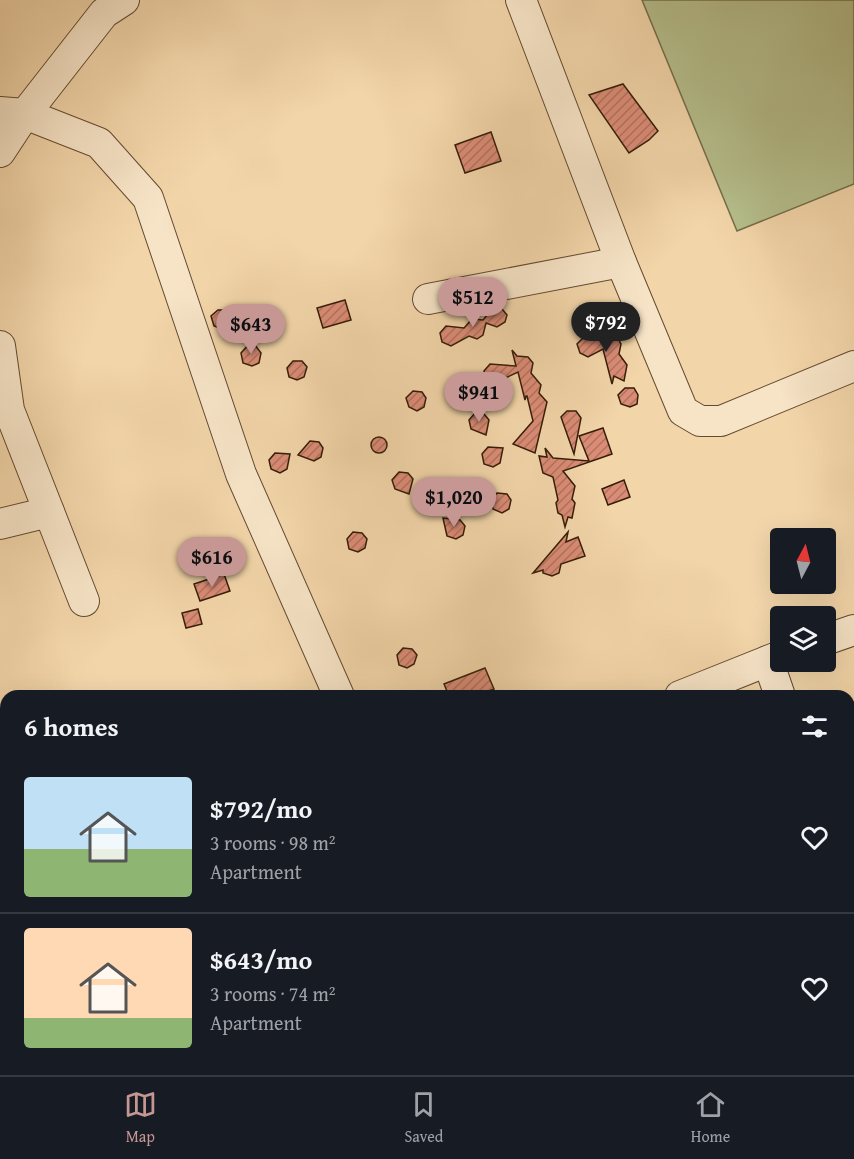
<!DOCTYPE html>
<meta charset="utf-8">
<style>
body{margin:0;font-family:"Gentium Book Plus",serif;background:#20242c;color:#f1f3f6;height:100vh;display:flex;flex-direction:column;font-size:22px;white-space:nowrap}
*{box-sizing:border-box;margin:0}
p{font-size:20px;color:#9ea1a6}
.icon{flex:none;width:33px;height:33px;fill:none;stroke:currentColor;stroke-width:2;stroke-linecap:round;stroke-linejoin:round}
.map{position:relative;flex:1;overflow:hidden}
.panel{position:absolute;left:0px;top:690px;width:855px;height:386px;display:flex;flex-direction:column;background:#171b24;border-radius:18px 18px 0 0;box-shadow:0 6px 24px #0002}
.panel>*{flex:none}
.needle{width:39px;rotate:7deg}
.buttons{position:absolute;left:770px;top:528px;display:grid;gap:12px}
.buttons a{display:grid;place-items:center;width:66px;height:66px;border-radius:6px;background:#171b24;box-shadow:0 6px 24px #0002;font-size:30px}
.price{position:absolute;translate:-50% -51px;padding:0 14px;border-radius:21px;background:#c59692;color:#111;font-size:20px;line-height:39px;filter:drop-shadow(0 2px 3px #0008)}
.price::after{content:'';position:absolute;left:50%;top:36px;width:18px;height:14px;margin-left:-9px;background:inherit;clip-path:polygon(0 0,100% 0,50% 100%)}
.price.active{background:#222;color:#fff}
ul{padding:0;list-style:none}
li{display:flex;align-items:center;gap:18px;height:150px;padding:0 24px}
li+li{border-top:2px solid #363941}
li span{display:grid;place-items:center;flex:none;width:168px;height:120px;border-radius:6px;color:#555}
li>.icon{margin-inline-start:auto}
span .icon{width:72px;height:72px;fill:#fffc;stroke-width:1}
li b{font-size:26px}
h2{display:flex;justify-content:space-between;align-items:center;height:72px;padding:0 24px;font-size:26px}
.tab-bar{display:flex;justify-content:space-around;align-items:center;height:84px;border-top:2px solid #363941;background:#171b24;font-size:16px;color:#9ea1a6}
.tab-bar a{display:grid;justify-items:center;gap:3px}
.tab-bar .active{color:#c59692}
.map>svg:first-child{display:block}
.garden{fill:#b5be8c;stroke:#756e4a;stroke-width:1.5}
.building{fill:url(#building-hatch);stroke:#351d07;stroke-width:1.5}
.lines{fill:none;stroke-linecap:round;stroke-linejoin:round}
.minor-casing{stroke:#644b30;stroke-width:32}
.minor{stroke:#f7e4c7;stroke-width:30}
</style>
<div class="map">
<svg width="854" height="1075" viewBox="0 0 854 1075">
<defs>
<pattern id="building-hatch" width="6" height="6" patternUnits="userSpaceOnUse" patternTransform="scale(1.5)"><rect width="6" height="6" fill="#db8c76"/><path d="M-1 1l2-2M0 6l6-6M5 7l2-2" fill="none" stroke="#b2725f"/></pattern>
</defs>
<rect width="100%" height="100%" fill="#f2d5a9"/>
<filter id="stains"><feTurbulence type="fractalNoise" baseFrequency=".00333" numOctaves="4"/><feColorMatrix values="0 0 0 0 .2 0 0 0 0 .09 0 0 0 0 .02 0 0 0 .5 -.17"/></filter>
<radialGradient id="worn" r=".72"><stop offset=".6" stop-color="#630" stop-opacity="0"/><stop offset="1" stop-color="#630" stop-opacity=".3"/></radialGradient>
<polygon class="garden" points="642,0 854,0 854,184 737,231"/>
<g class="building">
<polygon points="623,84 658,131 649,140 629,153 589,95"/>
<polygon points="491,132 501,161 465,173 455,145"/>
<polygon points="345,300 351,320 323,328 317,308"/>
<polygon points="493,308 502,309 507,315 505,322 497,327 486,323 483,335 477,339 469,336 451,346 442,342 440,333 446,326 464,328 472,319 483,320"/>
<polygon points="218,310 227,310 236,322 222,329 214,326 211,316"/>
<polygon points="596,325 607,337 617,337 621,344 619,354 627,365 624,381 614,376 612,384 603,349 588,357 580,353 577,344 584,337 600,338"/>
<polygon points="252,341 261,353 259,363 252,366 243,363 241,353"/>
<polygon points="512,350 517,356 528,357 533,363 531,373 541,385 539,393 547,402 535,453 513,444 533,421 527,396 526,396 525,400 518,372 495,383 486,380 484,371 490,364 516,366"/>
<polygon points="293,361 302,361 307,367 304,377 297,380 289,377 287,368"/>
<polygon points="625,388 634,388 638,395 637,404 630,407 621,404 618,395"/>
<polygon points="413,391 422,392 426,398 424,407 417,411 409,407 406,398"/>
<polygon points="567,411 576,411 581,418 574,454 561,417"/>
<polygon points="475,413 484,414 489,420 486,435 471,429 469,420"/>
<polygon points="603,428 612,454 563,471 575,486 572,499 575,503 572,518 568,517 565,527 562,515 558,513 556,503 558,500 553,477 543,473 539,456 547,457 545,448 553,458 589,461 579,436"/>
<circle cx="379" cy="445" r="8"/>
<polygon points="310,441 319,442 323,448 321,457 314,461 298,455"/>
<polygon points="488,447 503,448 500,463 493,467 484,464 482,454"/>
<polygon points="275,453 290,454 287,469 280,473 271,469 269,460"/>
<polygon points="399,472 408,473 413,479 409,494 395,489 392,480"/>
<polygon points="624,480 630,497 608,505 602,489"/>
<polygon points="497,493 507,494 511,500 509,509 502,513 493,509 491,500"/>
<polygon points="443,518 460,520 465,526 463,535 456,539 447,536"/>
<polygon points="353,532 362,533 367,539 365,548 358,552 349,549 347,539"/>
<polygon points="568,532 566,542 578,537 585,556 561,564 559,573 552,576 543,573 543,570 533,573"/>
<polygon points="224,574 230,591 200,601 194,584"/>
<polygon points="198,609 202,624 186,628 182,613"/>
<polygon points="403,648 412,649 417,655 414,664 407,668 399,665 397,655"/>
<polygon points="485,668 494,689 477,696 449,696 444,684"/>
</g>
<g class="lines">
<defs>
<g id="minor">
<polyline points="521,0 621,262 683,411 700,421 721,421 854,366"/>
<polyline points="0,112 25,114 99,143 148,198 241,474 339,696"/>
<polyline points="0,152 25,114 104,13 124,0"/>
<polyline points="428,299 621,262"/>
<polyline points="0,346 9,410 84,601"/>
<polyline points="0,524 49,512"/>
<polyline points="825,640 854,630"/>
<polyline points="768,661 780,696"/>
<polyline points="680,696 780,656"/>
<polyline points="849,895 854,905"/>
<polyline points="0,949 6,947"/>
<polyline points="849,972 854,970"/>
<polyline points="712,1070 714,1075"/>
<polyline points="580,1075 596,1070"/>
</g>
</defs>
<use href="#minor" class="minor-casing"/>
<use href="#minor" class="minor"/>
</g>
<rect width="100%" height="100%" filter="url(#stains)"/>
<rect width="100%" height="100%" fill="url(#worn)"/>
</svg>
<div class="buttons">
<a><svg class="needle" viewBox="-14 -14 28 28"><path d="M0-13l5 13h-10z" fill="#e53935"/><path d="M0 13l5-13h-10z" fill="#9ea1a6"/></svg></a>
<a><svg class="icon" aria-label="layers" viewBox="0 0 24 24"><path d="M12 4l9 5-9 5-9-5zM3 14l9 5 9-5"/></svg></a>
</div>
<b class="price" style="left:473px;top:328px">$512</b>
<b class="price active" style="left:606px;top:353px">$792</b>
<b class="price" style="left:251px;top:355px">$643</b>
<b class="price" style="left:479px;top:423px">$941</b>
<b class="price" style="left:454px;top:528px">$1,020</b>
<b class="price" style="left:212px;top:588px">$616</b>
<section class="panel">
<h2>6 homes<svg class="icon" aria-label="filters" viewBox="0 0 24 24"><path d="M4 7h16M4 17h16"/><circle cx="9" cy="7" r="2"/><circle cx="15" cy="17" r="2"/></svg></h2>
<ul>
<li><span style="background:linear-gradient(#bfe0f5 60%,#8fb573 0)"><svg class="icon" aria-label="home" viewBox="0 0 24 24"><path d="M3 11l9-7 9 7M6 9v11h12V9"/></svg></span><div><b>$792/mo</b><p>3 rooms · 98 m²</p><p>Apartment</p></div><svg class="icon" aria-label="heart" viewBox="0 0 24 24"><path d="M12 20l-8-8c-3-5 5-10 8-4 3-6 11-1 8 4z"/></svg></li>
<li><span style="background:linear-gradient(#ffd9b3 75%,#8fb573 0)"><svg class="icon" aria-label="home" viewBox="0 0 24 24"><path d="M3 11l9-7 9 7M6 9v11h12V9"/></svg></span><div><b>$643/mo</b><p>3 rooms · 74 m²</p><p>Apartment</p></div><svg class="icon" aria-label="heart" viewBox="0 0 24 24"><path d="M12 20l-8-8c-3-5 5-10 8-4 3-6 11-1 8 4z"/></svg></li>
</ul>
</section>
</div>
<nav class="tab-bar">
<a class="active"><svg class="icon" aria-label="map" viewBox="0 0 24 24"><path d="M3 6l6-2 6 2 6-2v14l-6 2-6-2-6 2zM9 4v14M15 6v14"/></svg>Map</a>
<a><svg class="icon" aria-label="saved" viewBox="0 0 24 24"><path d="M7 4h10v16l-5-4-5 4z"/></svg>Saved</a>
<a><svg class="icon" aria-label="home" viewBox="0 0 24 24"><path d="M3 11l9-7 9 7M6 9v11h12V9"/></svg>Home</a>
</nav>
